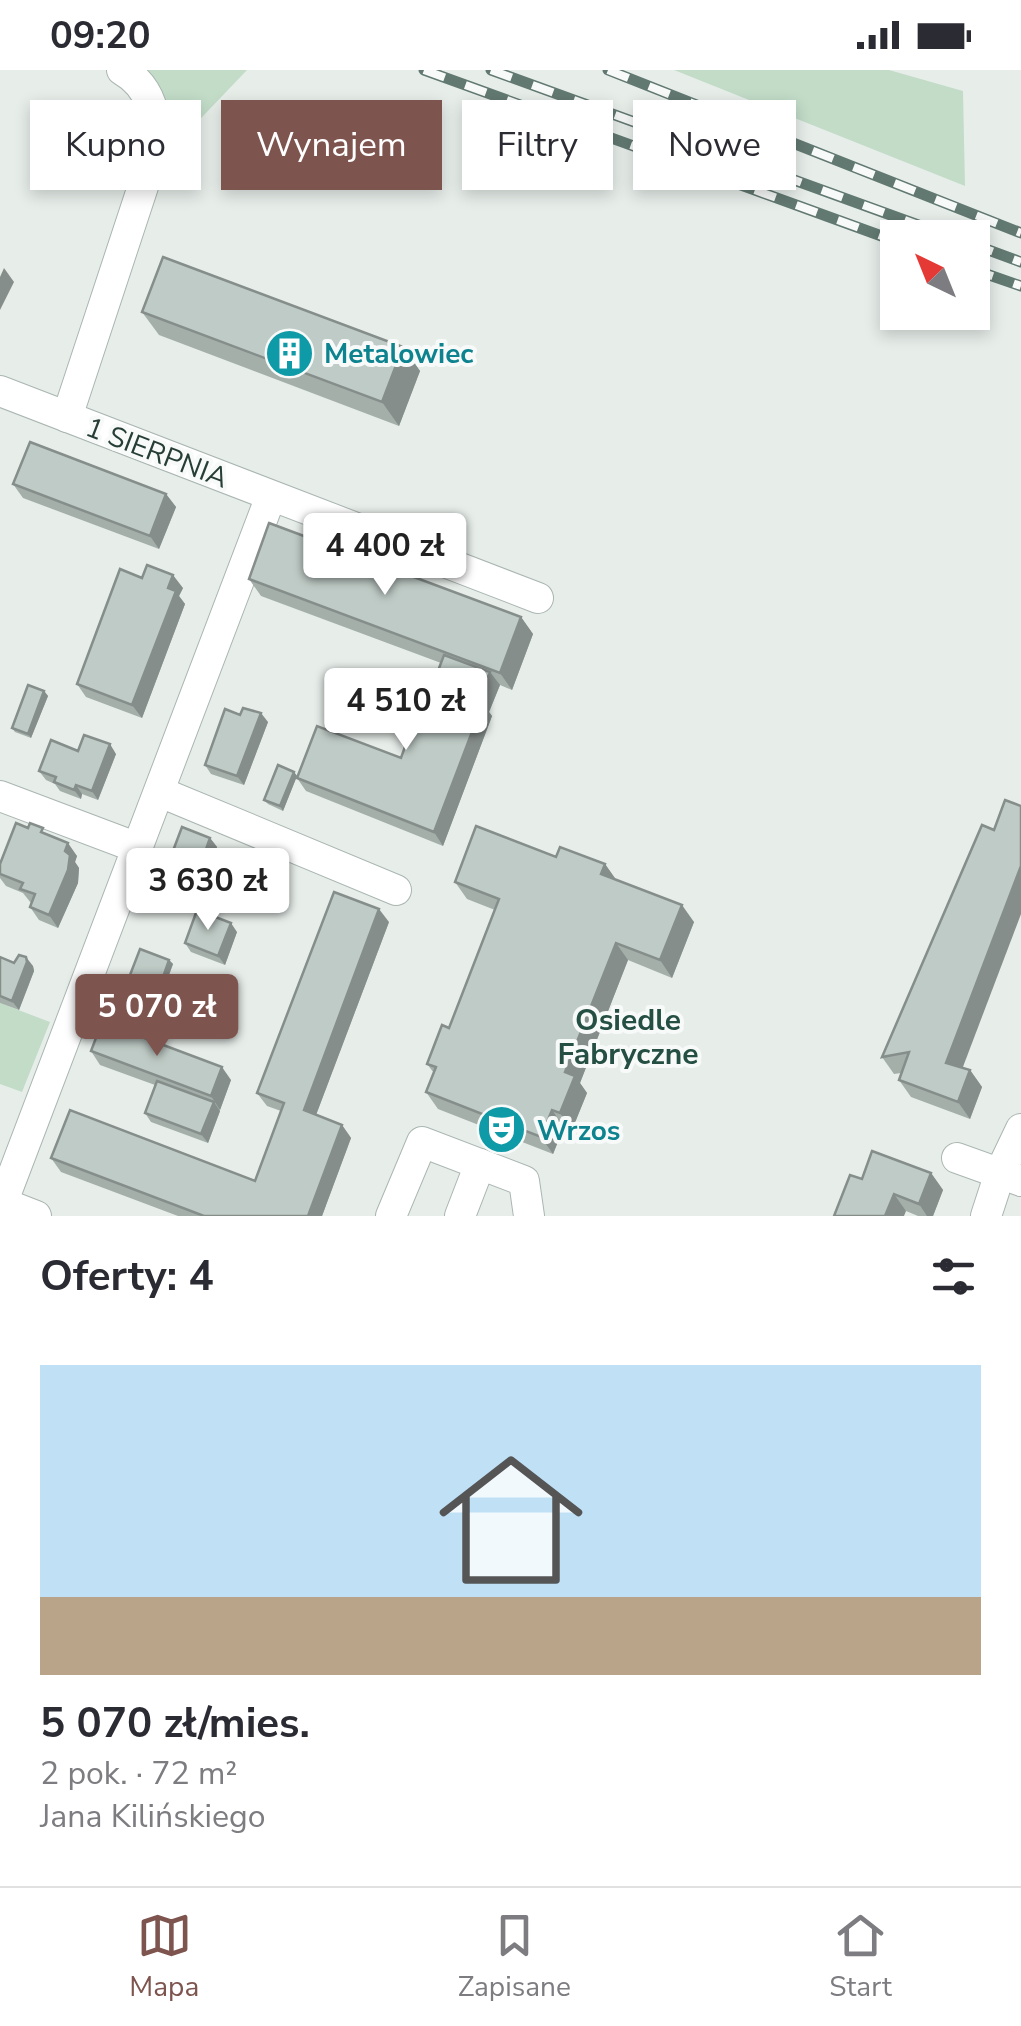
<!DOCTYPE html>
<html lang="pl">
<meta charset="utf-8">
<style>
body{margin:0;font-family:"Nunito Sans",sans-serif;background:#f2f2f3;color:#2b2b33;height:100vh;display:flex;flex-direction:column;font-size:38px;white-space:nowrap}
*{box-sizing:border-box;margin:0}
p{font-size:32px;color:#7c7c81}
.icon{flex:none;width:55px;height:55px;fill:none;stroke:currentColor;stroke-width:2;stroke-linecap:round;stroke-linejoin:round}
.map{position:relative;height:1146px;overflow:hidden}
.details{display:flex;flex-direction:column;background:#fff;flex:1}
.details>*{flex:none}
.hud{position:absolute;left:30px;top:30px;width:962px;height:90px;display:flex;gap:20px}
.needle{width:65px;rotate:317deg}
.fabs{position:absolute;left:880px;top:150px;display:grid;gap:20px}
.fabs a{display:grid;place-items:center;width:110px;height:110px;border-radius:0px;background:#fff;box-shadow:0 5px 15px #0003;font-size:50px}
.price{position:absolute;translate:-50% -85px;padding:0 22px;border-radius:10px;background:#fff;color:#222;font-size:32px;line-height:65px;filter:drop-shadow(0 2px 5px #0008)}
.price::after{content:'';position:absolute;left:50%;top:60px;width:30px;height:22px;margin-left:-15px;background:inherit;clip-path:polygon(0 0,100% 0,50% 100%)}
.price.on{background:#7e544e;color:#fff}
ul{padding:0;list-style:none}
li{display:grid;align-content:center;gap:20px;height:530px;padding:0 40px}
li+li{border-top:2px solid #e1e1e2}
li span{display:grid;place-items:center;height:310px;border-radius:0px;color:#555}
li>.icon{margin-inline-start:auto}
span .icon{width:180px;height:180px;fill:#fffc;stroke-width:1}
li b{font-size:42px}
h2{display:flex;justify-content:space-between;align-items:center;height:120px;padding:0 40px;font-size:42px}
.tag{padding:0 35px;border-radius:0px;background:#fff;box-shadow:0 5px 15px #0003;font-size:35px;line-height:90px}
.tag.on{background:#7e544e;color:#fff}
.status{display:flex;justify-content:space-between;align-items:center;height:70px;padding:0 50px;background:#fff;direction:ltr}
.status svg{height:28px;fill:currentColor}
.tab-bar{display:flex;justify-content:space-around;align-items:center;height:140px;border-top:2px solid #e1e1e2;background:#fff;font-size:28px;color:#7c7c81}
.tab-bar a{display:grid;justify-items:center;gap:5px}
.tab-bar .on{color:#7e544e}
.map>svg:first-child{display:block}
.green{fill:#c2dcc8}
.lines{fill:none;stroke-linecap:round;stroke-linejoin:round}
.minor-casing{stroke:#aab6b1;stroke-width:32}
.minor{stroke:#fff;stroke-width:30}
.rail-casing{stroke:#627972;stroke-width:11}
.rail{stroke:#f7faf9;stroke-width:8;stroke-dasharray:22;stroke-linecap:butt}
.wall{fill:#a4afaa}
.shaded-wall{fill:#868e8b}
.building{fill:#bfcbc6;stroke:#868e8b;stroke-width:2.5}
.labels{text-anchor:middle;stroke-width:8;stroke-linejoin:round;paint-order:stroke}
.culture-label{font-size:28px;font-weight:bold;fill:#0d838f;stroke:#f7faf9;text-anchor:start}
.street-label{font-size:28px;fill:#273e37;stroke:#f7faf9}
.neighbourhood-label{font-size:30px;font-weight:bold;fill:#254f43;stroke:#f7faf9}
</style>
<div class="status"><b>09:20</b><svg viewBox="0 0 49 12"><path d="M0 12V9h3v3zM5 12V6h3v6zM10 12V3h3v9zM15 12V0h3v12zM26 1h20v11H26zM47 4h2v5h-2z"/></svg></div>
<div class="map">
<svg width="1021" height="1146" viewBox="0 0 1021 1146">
<rect width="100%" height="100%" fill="#e7eeea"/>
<g class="green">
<polygon points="148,0 247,0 164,87 173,56"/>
<polygon points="674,0 889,0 963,21 965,116"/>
<polygon points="0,933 50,952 22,1022 0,1014"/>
</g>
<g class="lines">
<defs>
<g id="minor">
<polyline points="0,321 538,528"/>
<path d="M 67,347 L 155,80 C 157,47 152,17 122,0"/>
<polyline points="160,722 396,820"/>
<polyline points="0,726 138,778"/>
<polyline points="957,1088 1021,1111"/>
<polyline points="0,1132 36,1146"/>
<polyline points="0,1139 271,426"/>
<polyline points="391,1146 422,1072 524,1111 529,1146"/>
<polyline points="460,1146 480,1094"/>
<polyline points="986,1146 1000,1103 1021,1059"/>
</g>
</defs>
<use href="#minor" class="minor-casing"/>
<use href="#minor" class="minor"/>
<defs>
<g id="rail">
<polyline points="424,0 898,172"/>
<polyline points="491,0 954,168"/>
<polyline points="608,0 1021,163"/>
<polyline points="972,174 1021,192"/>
<polyline points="972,199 1021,216"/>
</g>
</defs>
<use href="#rail" class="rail-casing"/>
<use href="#rail" class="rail"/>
</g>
<g class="wall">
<polygon points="142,242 403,277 420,301 399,356 159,265"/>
<polygon points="13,414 166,424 176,437 159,479 23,428"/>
<polygon points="142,508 183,518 179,526 185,534 142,648 86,627 77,614"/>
<polygon points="249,509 521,547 533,564 512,620 500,615 489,642 492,646 443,776 306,721 297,708 401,688 441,593 261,526"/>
<polygon points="44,621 48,626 31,668 15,662 12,658"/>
<polygon points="240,645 268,652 244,715 211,704 205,695"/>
<polygon points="78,681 116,684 98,730 82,724 81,729 60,721 55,714 46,710 39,701"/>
<polygon points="294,702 297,706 283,741 268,734 264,730"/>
<polygon points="994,760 962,998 970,1000 982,1017 970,1049 911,1027 899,1010 901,1003 894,1004 882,987"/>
<polygon points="48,765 77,786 75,792 79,798 78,813 58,858 39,850 30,837 31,833 23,823 6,816 0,808 0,794"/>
<polygon points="210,768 217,777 197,830 168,819 162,810"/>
<polygon points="259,786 263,791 251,820 236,815 233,810"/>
<polygon points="556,787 605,794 616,810 694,852 672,908 628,890 580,1013 587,1023 572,1060 564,1057 553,1084 438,1039 426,1022 434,1003 427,994 449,958 495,840 467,829 455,812"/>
<polygon points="389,852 316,1045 342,1055 351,1068 322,1146 178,1146 61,1102 51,1088 255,1111 281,1041 267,1036 257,1023"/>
<polygon points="237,862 225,895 191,882 185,873"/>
<polygon points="0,887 14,893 33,896 34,901 19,940 0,933"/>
<polygon points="169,890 173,894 163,921 133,909 130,905"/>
<polygon points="91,981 231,1010 220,1040 219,1039 220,1041 208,1073 151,1052 145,1043 155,1015 100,995"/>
<polygon points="931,1103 943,1120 933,1146 918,1146 906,1141 862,1109"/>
</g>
<g class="shaded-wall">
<polygon points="4,198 14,212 0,240 0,207"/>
<polygon points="403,277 420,301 399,356 382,332"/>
<polygon points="166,424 176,437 159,479 150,466"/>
<polygon points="173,505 183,518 179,526 185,534 142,648 132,635"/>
<polygon points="521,547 533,564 512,620 500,603"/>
<polygon points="490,602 500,615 489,642 492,646 443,776 434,762 478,632"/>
<polygon points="44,621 48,626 31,668 28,664"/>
<polygon points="261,643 268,652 244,715 237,706"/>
<polygon points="110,674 116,684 98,730 92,721"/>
<polygon points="294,702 297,706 283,741 280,736"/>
<polygon points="76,715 82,724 81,729 74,720"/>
<polygon points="210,768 217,777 197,830 191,821"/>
<polygon points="68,773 77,786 75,792 79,798 78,813 58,858 49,845"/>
<polygon points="259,786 263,791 251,820 248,816"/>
<polygon points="605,794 617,811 601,804"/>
<polygon points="1021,796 1021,844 958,1010 946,993"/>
<polygon points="682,835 694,852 672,908 660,890"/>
<polygon points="379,839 389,852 313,1053 304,1040"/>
<polygon points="231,853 237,862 225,895 218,886"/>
<polygon points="616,873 628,890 580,1013 587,1023 572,1060 560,1043 565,1002"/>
<polygon points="26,887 33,896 34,901 19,940 12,931"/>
<polygon points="169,890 173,894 163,921 160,916"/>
<polygon points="222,997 231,1010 220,1040 211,1026"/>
<polygon points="970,1000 982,1017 970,1049 958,1032"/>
<polygon points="214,1032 220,1041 208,1073 201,1064"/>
<polygon points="552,1040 564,1057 553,1084 541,1067"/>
<polygon points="342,1055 351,1068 322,1146 308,1146"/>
<polygon points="931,1103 943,1120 933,1146 927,1146 919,1134"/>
<polygon points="894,1124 906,1141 904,1146 885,1146"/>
</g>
<g class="building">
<polygon points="163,187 403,277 382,332 142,242"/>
<polygon points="30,372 166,424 150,466 13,414"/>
<polygon points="269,453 521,547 500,603 249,509"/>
<polygon points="147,495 173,505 168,518 176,521 132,635 77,614 120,499 142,508"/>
<polygon points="444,585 490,602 478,632 483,633 434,762 297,708 317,656 401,688 428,612 433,614"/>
<polygon points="28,615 44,621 28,664 12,658"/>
<polygon points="243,638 261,643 237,706 205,695 225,639 240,645"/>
<polygon points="84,665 110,674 92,721 76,715 74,720 54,712 56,707 39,701 51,670 78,681"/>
<polygon points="278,695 294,702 280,736 264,730"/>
<polygon points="1005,730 1021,736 1021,796 946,993 970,1000 958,1032 899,1010 909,982 882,987 982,755 994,760"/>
<polygon points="16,753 28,758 30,753 43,758 41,762 68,773 65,781 70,785 68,800 49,845 30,837 35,824 20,819 23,813 0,804 0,794"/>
<polygon points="476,756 556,787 560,777 605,794 601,804 682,835 660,890 616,873 565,1002 575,1006 560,1043 552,1040 541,1067 426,1022 436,997 427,994 442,955 449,958 499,829 455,812"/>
<polygon points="182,757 210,768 191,821 162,810"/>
<polygon points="245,781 259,786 248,816 233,810"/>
<polygon points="334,822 379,839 304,1040 342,1055 308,1146 204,1146 51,1088 70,1040 255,1111 284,1033 257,1023"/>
<polygon points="197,840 231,853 218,886 185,873"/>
<polygon points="140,879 169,890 160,916 130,905"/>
<polygon points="19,885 26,887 27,892 12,931 0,926 0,887 14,893"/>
<polygon points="102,952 222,997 211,1026 91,981"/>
<polygon points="157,1011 214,1032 201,1064 145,1043"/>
<polygon points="872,1081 931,1103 919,1134 894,1124 885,1146 834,1146 850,1105 862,1109"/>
</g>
<defs>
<symbol id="building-disc" viewBox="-11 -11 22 22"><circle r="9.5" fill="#0f9aa8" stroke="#f7faf9"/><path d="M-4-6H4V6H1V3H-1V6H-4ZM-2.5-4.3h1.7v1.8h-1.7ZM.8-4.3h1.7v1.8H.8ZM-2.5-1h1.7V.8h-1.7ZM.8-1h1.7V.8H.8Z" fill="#fff"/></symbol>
<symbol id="theatre-disc" viewBox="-11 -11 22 22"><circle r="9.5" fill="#0f9aa8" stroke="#f7faf9"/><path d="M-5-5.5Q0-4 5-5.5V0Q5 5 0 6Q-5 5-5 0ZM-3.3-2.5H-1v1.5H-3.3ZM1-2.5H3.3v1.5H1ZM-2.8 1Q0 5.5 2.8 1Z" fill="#fff"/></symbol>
</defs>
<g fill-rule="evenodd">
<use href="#building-disc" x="262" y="256" width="55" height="55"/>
<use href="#theatre-disc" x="474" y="1032" width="55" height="55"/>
</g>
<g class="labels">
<g class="culture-label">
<text x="324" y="293">Metalowiec</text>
<text x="537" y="1070">Wrzos</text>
</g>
<g class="street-label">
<text transform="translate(157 382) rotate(21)" y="10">1 SIERPNIA</text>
</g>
<g class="neighbourhood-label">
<text x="628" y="960">Osiedle<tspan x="628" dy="34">Fabryczne</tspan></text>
</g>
</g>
</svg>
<div class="fabs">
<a><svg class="needle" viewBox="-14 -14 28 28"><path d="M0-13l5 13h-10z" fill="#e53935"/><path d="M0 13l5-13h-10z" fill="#7c7c81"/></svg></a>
</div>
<b class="price" style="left:385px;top:528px">4 400 zł</b>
<b class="price" style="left:406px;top:683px">4 510 zł</b>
<b class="price" style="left:208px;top:863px">3 630 zł</b>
<b class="price on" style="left:157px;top:989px">5 070 zł</b>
<div class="hud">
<a class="tag">Kupno</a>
<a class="tag on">Wynajem</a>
<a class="tag">Filtry</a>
<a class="tag">Nowe</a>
</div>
</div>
<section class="details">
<h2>Oferty: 4<svg class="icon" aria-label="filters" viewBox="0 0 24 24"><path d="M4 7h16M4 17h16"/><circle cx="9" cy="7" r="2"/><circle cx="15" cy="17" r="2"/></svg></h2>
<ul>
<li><span style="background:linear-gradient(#bfe0f5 75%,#b9a48a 0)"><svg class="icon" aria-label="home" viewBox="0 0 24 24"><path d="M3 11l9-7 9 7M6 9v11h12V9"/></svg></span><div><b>5 070 zł/mies.</b><p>2 pok. · 72 m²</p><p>Jana Kilińskiego</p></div></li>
</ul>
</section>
<nav class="tab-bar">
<a class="on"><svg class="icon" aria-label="map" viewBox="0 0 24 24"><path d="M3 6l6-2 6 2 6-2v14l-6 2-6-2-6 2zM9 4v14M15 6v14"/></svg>Mapa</a>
<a><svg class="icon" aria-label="saved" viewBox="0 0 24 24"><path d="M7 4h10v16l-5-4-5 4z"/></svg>Zapisane</a>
<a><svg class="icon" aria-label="home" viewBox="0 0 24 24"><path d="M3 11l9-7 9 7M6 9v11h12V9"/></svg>Start</a>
</nav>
